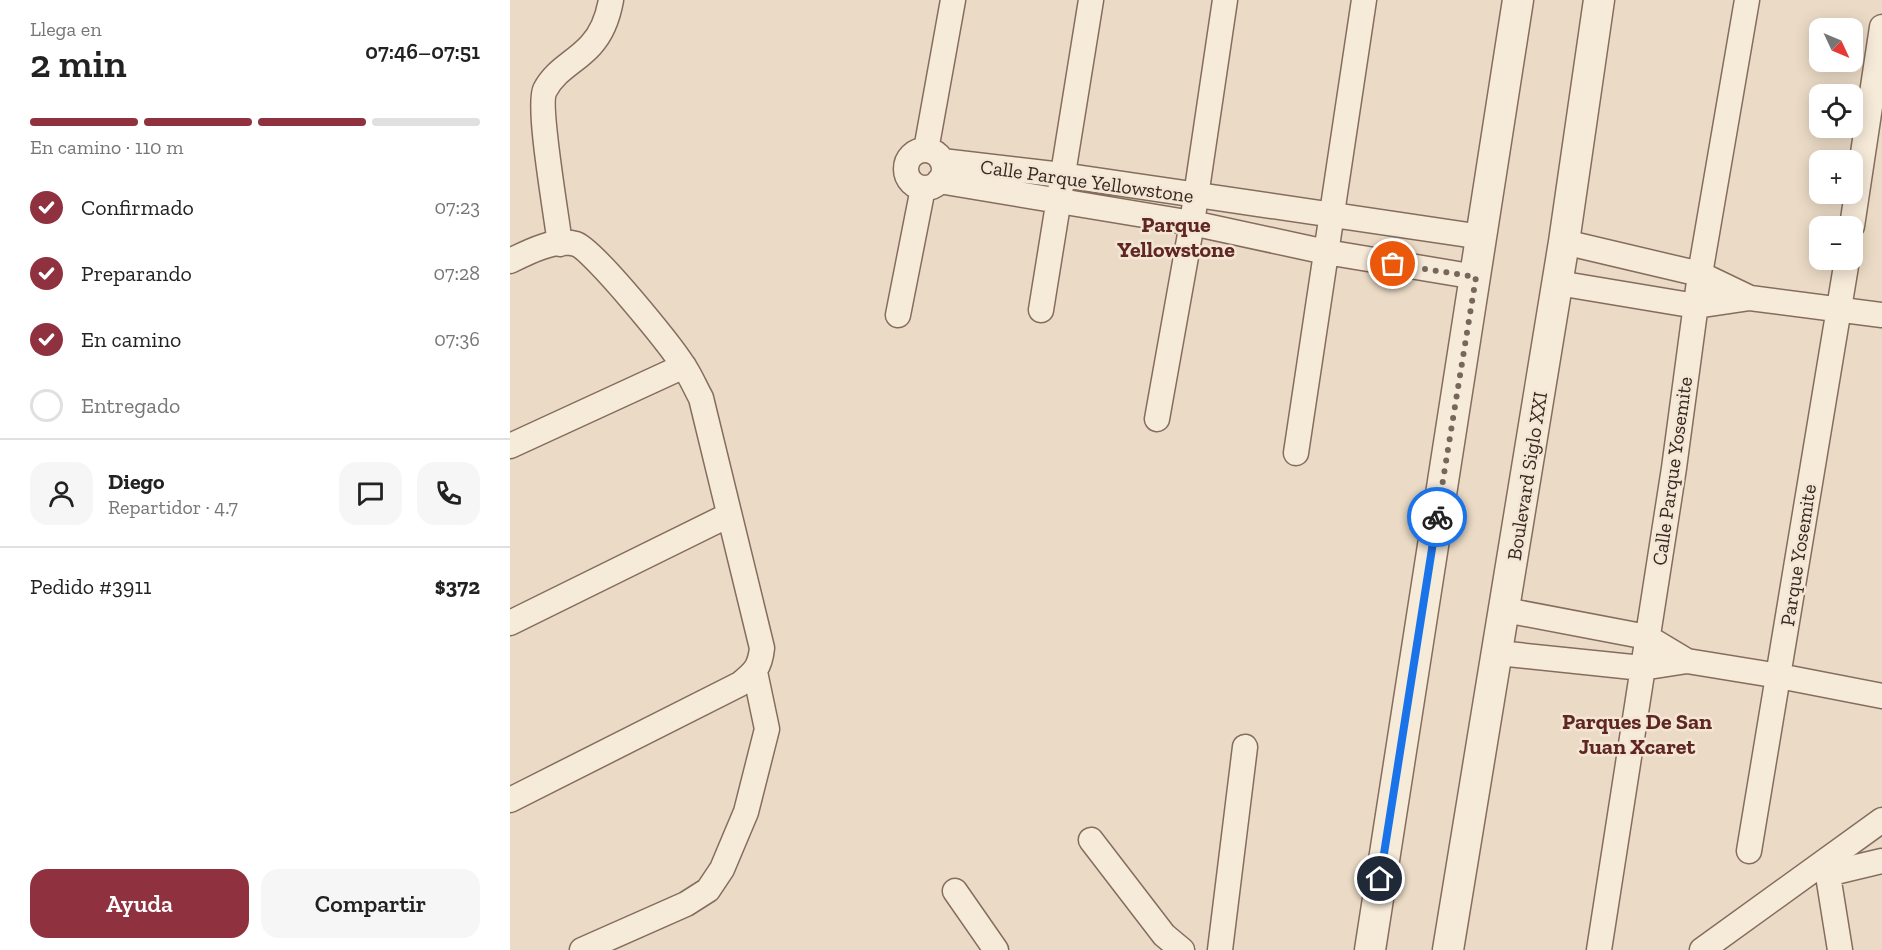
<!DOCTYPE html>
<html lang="es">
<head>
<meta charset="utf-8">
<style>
  :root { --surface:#fff; --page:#f6f6f6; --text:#222; --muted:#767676; --line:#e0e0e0; --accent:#90313f }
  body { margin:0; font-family:"Zilla Slab",serif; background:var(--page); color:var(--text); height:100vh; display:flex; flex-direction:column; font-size:22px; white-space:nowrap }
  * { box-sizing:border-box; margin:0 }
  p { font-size:20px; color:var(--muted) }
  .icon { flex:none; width:33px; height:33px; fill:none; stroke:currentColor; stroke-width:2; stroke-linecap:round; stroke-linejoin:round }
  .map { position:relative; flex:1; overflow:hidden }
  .drawer { display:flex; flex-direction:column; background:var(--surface); width:510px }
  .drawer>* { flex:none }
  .needle { width:39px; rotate:134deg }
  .fabs { position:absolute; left:1299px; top:18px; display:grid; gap:12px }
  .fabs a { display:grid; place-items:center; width:54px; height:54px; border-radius:12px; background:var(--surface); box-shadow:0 3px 15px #0003; font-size:30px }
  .pin { position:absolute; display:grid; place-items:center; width:51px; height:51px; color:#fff; margin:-26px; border:3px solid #fff; border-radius:50%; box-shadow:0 2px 6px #0007 }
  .courier { position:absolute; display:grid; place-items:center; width:60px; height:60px; margin:-30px; border:4px solid #1a73e8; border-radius:50%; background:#fff; color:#222; box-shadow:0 2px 8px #0007 }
  .summary em { font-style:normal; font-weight:600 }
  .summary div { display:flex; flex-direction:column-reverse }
  .summary { display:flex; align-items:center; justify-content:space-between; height:102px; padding:0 30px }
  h1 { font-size:39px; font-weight:600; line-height:45px }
  .bar { display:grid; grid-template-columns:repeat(4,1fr); gap:9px 6px; align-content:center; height:72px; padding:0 30px }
  .bar i { height:8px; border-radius:4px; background:var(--line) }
  .bar .selected { background:var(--accent) }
  .bar p { grid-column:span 4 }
  .line { display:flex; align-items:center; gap:15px; padding:0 30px; border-top:2px solid var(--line) }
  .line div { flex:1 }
  .round { display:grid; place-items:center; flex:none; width:63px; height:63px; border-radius:18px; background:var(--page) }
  ol { padding:0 30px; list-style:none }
  li { display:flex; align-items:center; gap:18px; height:66px }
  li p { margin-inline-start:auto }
  li .icon { padding:6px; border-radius:50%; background:var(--accent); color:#fff; stroke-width:4 }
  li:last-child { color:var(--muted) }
  li i { width:33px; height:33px; border:3px solid var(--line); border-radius:50% }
  .primary-button { display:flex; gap:12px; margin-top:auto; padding:12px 30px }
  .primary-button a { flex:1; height:69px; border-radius:18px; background:var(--accent); color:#fff; font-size:24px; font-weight:600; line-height:69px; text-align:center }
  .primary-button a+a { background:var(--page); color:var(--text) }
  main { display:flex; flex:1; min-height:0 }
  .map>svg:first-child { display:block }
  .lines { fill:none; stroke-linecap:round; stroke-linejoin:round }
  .minor-casing { stroke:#856d5d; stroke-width:27 }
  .tertiary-casing { stroke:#856d5d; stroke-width:33 }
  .minor { stroke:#f6ead9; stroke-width:24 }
  .tertiary { stroke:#f6ead9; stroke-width:30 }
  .done { stroke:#75675a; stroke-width:6; stroke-dasharray:0 10.8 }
  .route { stroke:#1a73e8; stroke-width:8 }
  .labels { text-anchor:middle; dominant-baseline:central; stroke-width:5; stroke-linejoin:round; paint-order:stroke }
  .street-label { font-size:20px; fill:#362820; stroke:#f3e6d5 }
  .quarter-label { font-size:22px; font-weight:bold; fill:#602722; stroke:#f3e6d5 }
</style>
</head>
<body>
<main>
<section class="drawer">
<div class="summary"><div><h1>2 min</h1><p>Llega en</p></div><em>07:46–07:51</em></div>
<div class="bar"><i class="selected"></i><i class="selected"></i><i class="selected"></i><i></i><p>En camino · 110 m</p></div>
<ol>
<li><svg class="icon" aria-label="check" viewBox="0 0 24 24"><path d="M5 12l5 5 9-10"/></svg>Confirmado<p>07:23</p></li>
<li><svg class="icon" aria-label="check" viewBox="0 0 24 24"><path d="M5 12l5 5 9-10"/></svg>Preparando<p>07:28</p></li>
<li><svg class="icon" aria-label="check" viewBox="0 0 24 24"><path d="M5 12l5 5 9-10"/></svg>En camino<p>07:36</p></li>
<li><i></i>Entregado</li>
</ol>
<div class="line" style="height:108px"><a class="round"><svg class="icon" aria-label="person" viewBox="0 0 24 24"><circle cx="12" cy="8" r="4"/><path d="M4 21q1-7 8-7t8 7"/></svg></a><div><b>Diego</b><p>Repartidor · 4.7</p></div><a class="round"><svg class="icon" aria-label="chat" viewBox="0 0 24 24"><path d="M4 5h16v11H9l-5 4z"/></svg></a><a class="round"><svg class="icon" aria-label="phone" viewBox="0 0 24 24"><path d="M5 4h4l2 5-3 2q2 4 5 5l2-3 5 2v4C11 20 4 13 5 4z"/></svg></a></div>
<div class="line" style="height:78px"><div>Pedido #3911</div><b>$372</b></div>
<div class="primary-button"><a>Ayuda</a><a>Compartir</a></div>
</section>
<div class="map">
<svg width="1372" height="950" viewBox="0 0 1372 950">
  <rect width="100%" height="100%" fill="#ebdbc6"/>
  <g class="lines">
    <g class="minor-casing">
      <path id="minor" d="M416 150 443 0
        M396 169a19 19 0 1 1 38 0a19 19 0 1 1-38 0Z
        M432 161 552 175 972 237
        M429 181 682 223 816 252 966 277
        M1342 226 1372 27
        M1054 242 1190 274 1240 298
        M50 244C47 219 27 105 35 90 46 69 66 62 81 45 93 32 98 17 101 0
        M0 261C18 252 45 238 66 244 83 249 161 346 173 365 180 375 185 387 191 398L252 648C250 667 245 672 230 684L0 800
        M1048 283 1186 306 1240 298 1372 315
        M531 310 581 0
        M388 315 413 188
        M647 419 682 223 715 0
        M0 446 174 366
        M786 453 854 0
        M995 610 1137 637 1177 661
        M0 623 219 515
        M988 653 1132 668 1177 661 1269 676 1372 696
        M581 840 654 935 672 950
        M1239 851 1337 260
        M1316 863 1330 950
        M1317 874 1372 861
        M445 891 486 950
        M72 950 176 904 198 890 212 869 236 812 257 729 245 672
        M710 950 735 747
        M1089 950 1164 468 1190 274 1237 0
        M1192 950 1372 820"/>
    </g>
    <g class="tertiary-casing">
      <path id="tertiary" d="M860 950 1008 0
        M938 950 1054 242 1089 0"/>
    </g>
    <use href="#minor" class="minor"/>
    <use href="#tertiary" class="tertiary"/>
  </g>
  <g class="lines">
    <path class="done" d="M883 264 966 277 927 517"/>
    <path class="route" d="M870 879 927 517"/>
  </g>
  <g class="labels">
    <g class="street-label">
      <text transform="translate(577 181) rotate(8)">Calle Parque Yellowstone</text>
      <text transform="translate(1162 471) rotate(-82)">Calle Parque Yosemite</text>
      <text transform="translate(1017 476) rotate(-81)">Boulevard Siglo XXI</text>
      <text transform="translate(1288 555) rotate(-81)">Parque Yosemite</text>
    </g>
    <g class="quarter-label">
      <text x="666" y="224">Parque<tspan x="666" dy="25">Yellowstone</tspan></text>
      <text x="1127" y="721">Parques De San<tspan x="1127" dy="25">Juan Xcaret</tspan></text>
    </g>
  </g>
</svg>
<div class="fabs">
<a><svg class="needle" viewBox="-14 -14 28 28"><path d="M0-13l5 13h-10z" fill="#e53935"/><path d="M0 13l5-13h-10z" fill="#767676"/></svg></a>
<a><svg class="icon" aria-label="locate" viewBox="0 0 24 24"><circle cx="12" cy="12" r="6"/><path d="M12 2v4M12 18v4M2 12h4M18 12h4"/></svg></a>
<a>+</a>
<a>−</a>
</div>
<div class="pin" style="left:883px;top:264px;background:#ea580c"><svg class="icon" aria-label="bag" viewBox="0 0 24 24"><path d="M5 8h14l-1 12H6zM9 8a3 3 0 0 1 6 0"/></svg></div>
<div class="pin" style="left:870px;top:879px;background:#1f2937"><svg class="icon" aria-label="home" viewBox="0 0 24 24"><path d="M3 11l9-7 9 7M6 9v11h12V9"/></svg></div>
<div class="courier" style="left:927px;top:517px"><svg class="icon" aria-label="bike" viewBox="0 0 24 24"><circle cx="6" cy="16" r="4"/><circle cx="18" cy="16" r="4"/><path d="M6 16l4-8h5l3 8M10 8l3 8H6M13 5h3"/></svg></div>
</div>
</main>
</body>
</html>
